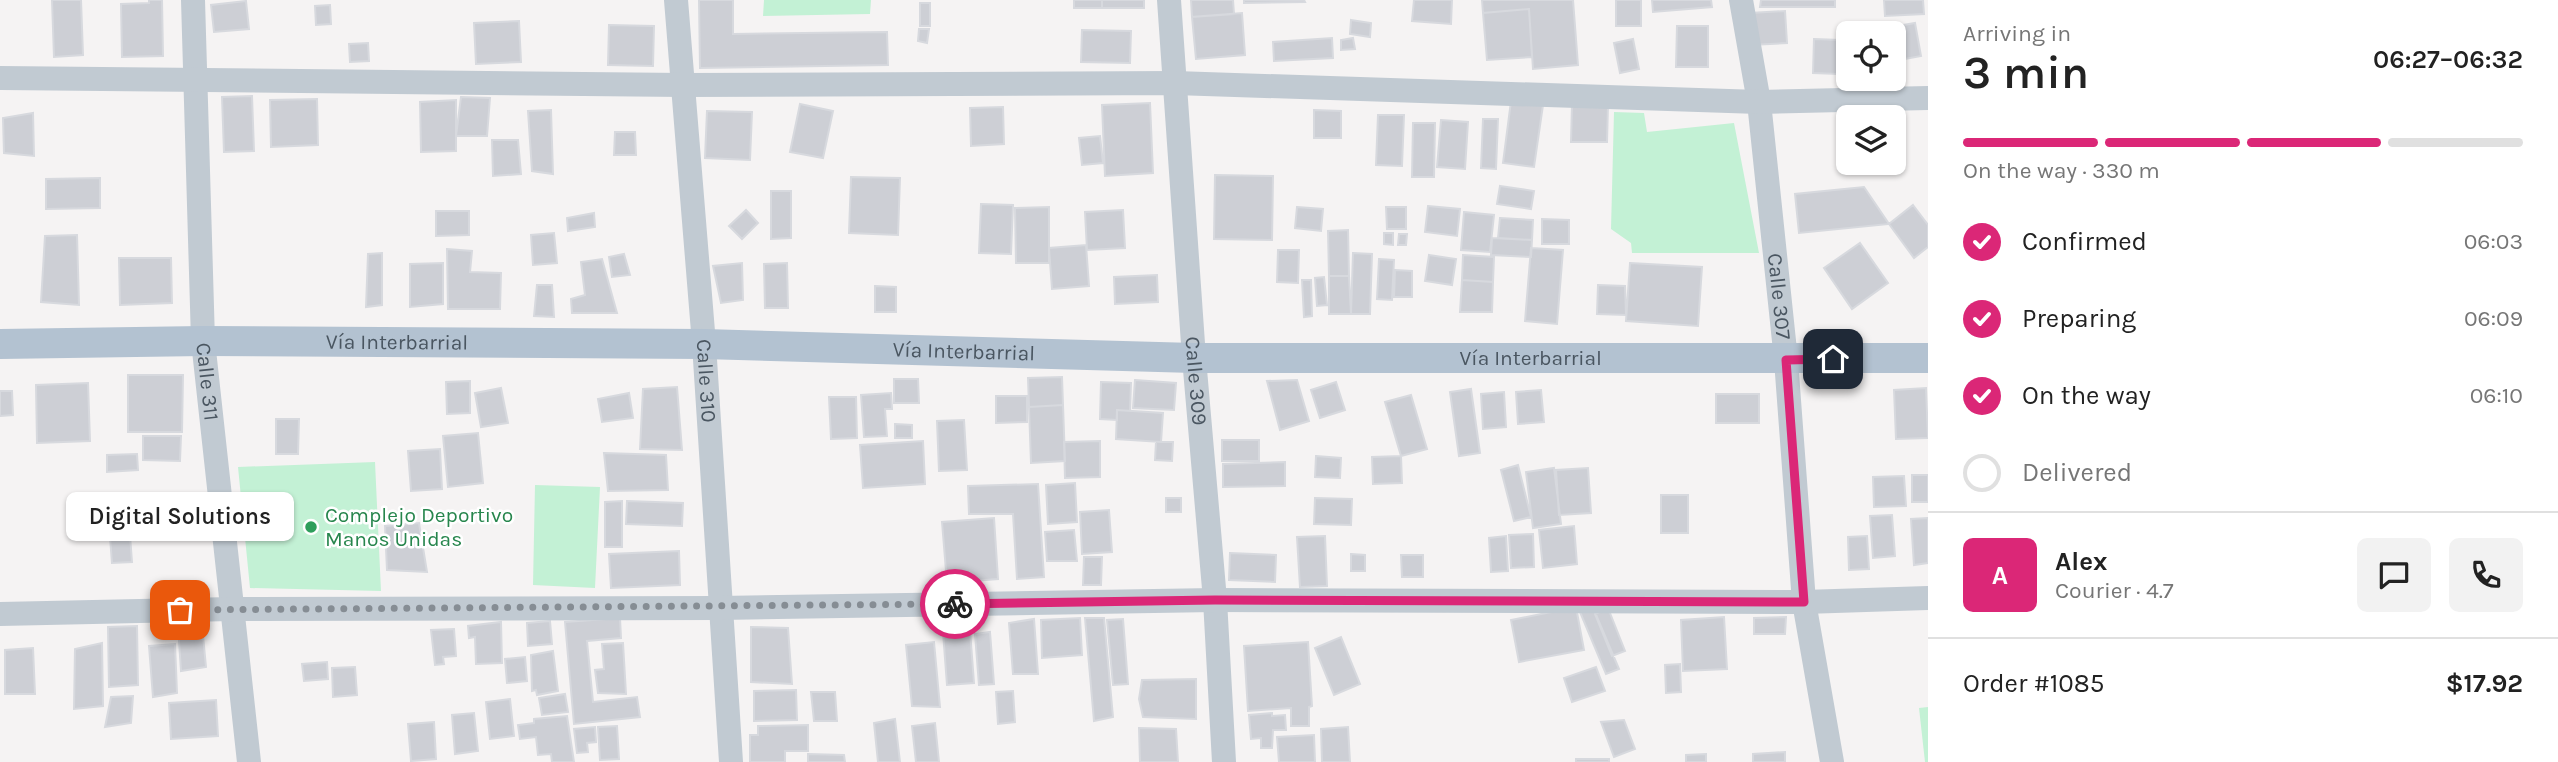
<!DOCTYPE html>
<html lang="en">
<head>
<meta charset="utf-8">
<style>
  :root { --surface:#fff; --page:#f2f2f2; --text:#222; --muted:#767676; --line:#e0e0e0; --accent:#db2777 }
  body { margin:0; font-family:Karla,sans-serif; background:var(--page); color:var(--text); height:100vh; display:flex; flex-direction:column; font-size:26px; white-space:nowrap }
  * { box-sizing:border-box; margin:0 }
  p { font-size:23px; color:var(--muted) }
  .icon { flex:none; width:38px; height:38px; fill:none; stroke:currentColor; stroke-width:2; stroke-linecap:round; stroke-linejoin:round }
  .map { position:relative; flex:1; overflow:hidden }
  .side { display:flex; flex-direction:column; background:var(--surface); width:630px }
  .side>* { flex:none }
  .tools { position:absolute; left:1836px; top:21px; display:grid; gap:14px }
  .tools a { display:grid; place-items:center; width:70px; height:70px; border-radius:10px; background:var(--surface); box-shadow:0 2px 5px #0004; font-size:35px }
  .pin { position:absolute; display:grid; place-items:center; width:60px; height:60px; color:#fff; margin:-30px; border-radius:14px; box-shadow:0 4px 10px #0006 }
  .courier { position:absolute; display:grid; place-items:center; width:70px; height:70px; margin:-35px; border:5px solid #db2777; border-radius:50%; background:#fff; color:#222; box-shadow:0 2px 9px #0007 }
  .bubble { position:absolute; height:49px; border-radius:10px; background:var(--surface); box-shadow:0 2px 5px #0004; font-size:23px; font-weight:600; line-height:49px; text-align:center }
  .overview em { font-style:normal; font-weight:600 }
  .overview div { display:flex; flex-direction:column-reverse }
  .overview { display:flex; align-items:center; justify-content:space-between; height:119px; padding:0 35px }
  h1 { font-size:46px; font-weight:600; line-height:52px }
  .bar { display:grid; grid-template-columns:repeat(4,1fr); gap:10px 7px; align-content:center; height:84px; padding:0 35px }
  .bar i { height:9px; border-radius:5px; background:var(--line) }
  .bar .current { background:var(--accent) }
  .bar p { grid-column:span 4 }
  .line { display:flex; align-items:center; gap:18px; padding:0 35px; border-top:2px solid var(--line) }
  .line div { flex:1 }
  .round { display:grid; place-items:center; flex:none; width:74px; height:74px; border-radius:10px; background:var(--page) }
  ol { padding:0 35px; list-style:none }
  li { display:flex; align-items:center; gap:21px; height:77px }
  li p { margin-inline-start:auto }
  li .icon { padding:7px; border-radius:50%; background:var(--accent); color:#fff; stroke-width:4 }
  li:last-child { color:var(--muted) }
  li i { width:38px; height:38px; border:4px solid var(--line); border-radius:50% }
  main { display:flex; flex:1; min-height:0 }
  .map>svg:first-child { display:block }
  .green { fill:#c3f1d5 }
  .building { fill:#cdcfd5; stroke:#d7d9de; stroke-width:2 }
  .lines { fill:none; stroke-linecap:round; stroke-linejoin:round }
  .minor { stroke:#c1cad2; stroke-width:24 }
  .major { stroke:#b3c2d1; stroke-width:30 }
  .done { stroke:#868d94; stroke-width:7; stroke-dasharray:0 12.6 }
  .route { stroke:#db2777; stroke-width:9 }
  .leisure-dot { fill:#2e9e5b; stroke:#fff; stroke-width:2.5 }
  .labels { text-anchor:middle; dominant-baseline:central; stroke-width:5; stroke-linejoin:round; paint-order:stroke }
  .street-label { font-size:21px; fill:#4a5661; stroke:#fff }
  .leisure-label { font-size:21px; fill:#27864d; stroke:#fff; text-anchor:start }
</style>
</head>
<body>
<main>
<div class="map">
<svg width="1928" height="762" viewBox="0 0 1928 762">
  <rect width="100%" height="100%" fill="#f5f3f3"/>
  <path class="green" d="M764 0H871L870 14 763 16Z
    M1614 112 1644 113 1647 132 1734 123 1759 253H1632L1631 243 1611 229Z
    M375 462 381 591 250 588 238 467Z
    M535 485 600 487 595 588 533 585Z
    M1928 707V762H1925L1919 708Z"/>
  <path class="building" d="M52 0H81L83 55 54 57Z
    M149 0H162L163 56 122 57 121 4 149 3Z
    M699 0H733V34L887 32 888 65 700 68Z
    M1074 0H1102V8H1074Z
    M1102 0H1144V8H1102Z
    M1191 0H1233L1234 14 1192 17Z
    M1244 0H1304L1305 2 1244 3Z
    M1414 0H1452L1451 24 1412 21Z
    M1482 0H1573L1578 65 1533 69 1529 9 1483 13Z
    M1616 0H1641V26H1616Z
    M1652 0H1711L1712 7 1653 12Z
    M1761 0H1835V7H1760Z
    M1884 0H1923L1924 14 1885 16Z
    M246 1 249 29 214 32 211 5Z
    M920 3H930V26H920Z
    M330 5 331 24 316 25 315 6Z
    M1529 9 1532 57 1487 60 1483 13Z
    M1785 11 1787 43 1751 45 1750 13Z
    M1242 13 1245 55 1196 59 1192 17Z
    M1351 20 1371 23 1370 37 1350 34Z
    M519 21 521 62 476 64 474 23Z
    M1915 23 1921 56 1894 61V33H1875L1874 30Z
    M609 25 654 26 653 66 608 65Z
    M1677 26H1708V67H1676Z
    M919 29H929L927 43 918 41Z
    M1082 30 1131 31 1130 63 1081 62Z
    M1332 38 1333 58 1274 61 1273 42Z
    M1353 38 1355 49 1341 50V40Z
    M1633 39 1639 69 1620 73 1614 43Z
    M1814 39 1840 40 1839 74 1813 73Z
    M368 43 369 61 350 62 349 44Z
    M252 96 254 151 224 152 222 97Z
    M461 97 490 98 487 136H456Z
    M317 99 318 145 271 147 270 100Z
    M456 100V151L421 152 420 102Z
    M1511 101 1543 105 1534 167 1503 163Z
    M1150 103 1153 173 1105 176 1102 105Z
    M800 104 833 111 823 158 790 152Z
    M1572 104 1608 105 1607 142H1571Z
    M1003 107 1004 144 971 146 970 108Z
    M551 110 553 174 532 171 528 111Z
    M1314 110 1341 111V138H1314Z
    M707 111 752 112 750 160 705 158Z
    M33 113 34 156 4 153 3 118Z
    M1378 115H1404L1402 166 1376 165Z
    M1483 119H1498L1496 169 1481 168Z
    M1441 120 1468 122 1465 169 1437 167Z
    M1413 123H1435L1434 177H1412Z
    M615 132H635L636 155H614Z
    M1100 136 1103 163 1082 165 1079 138Z
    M492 140H518L521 174 493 176Z
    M1215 175 1273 176 1272 240 1214 239Z
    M851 177 900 178 898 235 849 233Z
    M100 178V208L46 209V179Z
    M1500 186 1534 191 1531 209 1497 204Z
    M1864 187 1889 224 1799 233 1795 194Z
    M771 191H791V238L771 239Z
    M981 204 1013 205 1011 254 979 253Z
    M1913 205 1928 225V247L1914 258 1889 224Z
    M1428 206 1460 209 1457 236 1425 232Z
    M1049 207V263H1016L1015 208Z
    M1297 207 1323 209 1321 231 1295 228Z
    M1386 207H1406V229H1387Z
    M746 210 758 223 742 239 729 226Z
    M1123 210 1125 248 1087 250 1085 212Z
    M436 211H469V235L436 236Z
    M1464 212 1494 215 1490 252 1461 250Z
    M594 213 595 227 568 231 567 218Z
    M1500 218 1533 220 1532 240 1498 238Z
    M1542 219 1569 220V244H1542Z
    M1348 230 1349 276H1329L1328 231Z
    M554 233 557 263 533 265 531 235Z
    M1384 233H1393V245L1384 244Z
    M1399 234H1407L1406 245H1398Z
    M77 235 79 305 41 302 45 236Z
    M1492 238 1532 240 1531 257 1491 255Z
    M1860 243 1888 283 1852 309 1824 268Z
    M1086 245 1089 286 1052 289 1049 248Z
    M1531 248 1563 250 1557 324 1525 321Z
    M447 249 472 251 470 272 501 273 500 309H448Z
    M1278 250H1299L1298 283 1277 282Z
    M382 253V305L366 307 368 254Z
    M1353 253 1372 254 1370 314H1351Z
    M624 254 630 275 612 277 609 257Z
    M1429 255 1456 259 1452 285 1425 281Z
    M1463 255 1494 257 1493 282 1462 280Z
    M119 258H171L172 303 120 305Z
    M602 259 617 313H572L571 299 585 295 581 262Z
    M1379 259 1394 260 1392 300 1377 299Z
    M443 263V304L410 307V264Z
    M742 263 743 300 721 303 713 266Z
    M787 263 788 308H765L764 264Z
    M1630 263 1702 267 1698 326 1626 321Z
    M1395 270 1412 271V297H1394Z
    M1157 275 1158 302 1115 304 1114 277Z
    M1329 276H1349L1351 314H1329Z
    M1324 277 1327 305 1317 306 1315 278Z
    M1302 280H1311L1312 316 1304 317Z
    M1462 280 1493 282 1492 312H1460Z
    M537 285H552L554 317 534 316Z
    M1598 285 1625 286 1626 315 1597 314Z
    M875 286 896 287V312H875Z
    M128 375H183L182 432H128Z
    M1062 377 1063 405 1029 407 1028 378Z
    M894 379H918L919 403H894Z
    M1135 380 1176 383 1174 410 1133 408Z
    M1297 380 1309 421 1280 430 1267 381Z
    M470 381V413L447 414 446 382Z
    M1101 382 1131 383 1130 411 1117 410V420L1100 419Z
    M1336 382 1345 410 1320 418 1311 390Z
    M88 383 90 441 37 443 36 385Z
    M677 387 682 450 640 449 643 389Z
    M501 388 508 423 481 427 475 393Z
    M1926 388 1928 438 1896 439 1894 390Z
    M1471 389 1480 453 1459 456 1450 392Z
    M1541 390 1544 422 1518 424 1516 392Z
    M0 391H12L13 415 0 416Z
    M1504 392 1506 427 1483 429 1481 394Z
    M629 393 633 418 602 422 598 399Z
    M891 393 892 409H885L887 436 864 437 861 395Z
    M1716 394H1759V423H1716Z
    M1411 395 1427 449 1401 456 1385 402Z
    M996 396H1027V422L996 423Z
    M829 397H856L857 438 831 439Z
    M1063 405 1065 461 1031 463 1029 407Z
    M1117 410 1163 413 1161 442 1116 439Z
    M276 419H299L298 454H276Z
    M964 420 967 470 939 471 937 421Z
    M895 424 912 425V438H895Z
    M478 433 483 483 448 487 443 436Z
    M143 436H181L180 461 143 460Z
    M1222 440H1259V461H1222Z
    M923 441 925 484 863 488 860 445Z
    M1100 441V477L1065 478 1064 442Z
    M1156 442H1173L1172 461 1155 460Z
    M440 449 442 489 411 491 408 451Z
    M604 453 666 455 668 490 608 491Z
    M137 454 138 470 107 472V455Z
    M1316 456 1341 458 1340 478 1315 477Z
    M1401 456 1402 483 1373 484 1372 457Z
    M1285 462V486L1223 487V464Z
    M1518 465 1531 517 1514 521 1501 470Z
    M1554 468 1561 524 1533 528 1526 472Z
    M1588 468 1591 513 1559 515 1556 470Z
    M1912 475H1928V502H1912Z
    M1904 476 1906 506 1874 507 1873 477Z
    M1075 483 1077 522 1048 524 1046 485Z
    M1038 484 1044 577 1017 579 1013 514H969L968 486Z
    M1661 495H1688V533H1661Z
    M127 496 132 562 112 563 107 498Z
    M1166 498H1181V512H1166Z
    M1315 498 1352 499 1351 525 1314 524Z
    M622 501V547H605V502Z
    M627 501 683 503 682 526 626 524Z
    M1109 510 1112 552 1082 554 1080 512Z
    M1892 515 1895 556 1873 558 1870 516Z
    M994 518 998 579 947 583 942 522Z
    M1928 518V563L1914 565 1911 519Z
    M419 523 427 572 387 570 385 526Z
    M1574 526 1577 564 1543 568 1539 530Z
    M1074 530 1077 561H1047L1045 532Z
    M1533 534 1534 567 1511 568 1509 535Z
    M1325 536 1327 586 1300 587 1297 537Z
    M1506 536 1508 571 1491 572 1489 538Z
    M1867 536 1869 569 1849 570 1848 537Z
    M679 551 680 585 611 588 609 554Z
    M1230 553 1276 555 1275 582 1229 580Z
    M1351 554 1365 555V571H1351Z
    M1401 555H1423V577H1402Z
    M1084 557H1102L1101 585H1083Z
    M1576 607 1584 650 1519 662 1511 620Z
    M1608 608 1625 651 1612 656 1595 614Z
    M1594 610 1619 669 1606 674 1580 612Z
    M1724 617 1727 669 1683 671 1681 620Z
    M1786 617 1785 634H1754V618Z
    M620 618 621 638 587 641 593 702 637 697 640 717 574 724 565 622Z
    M1080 618 1082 655 1042 658 1041 620Z
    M1085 618H1104L1113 717 1094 721Z
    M1034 619 1038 674H1013L1009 623Z
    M1123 619 1128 684 1113 685 1107 620Z
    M550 621 552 644 528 646 527 623Z
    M501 622 502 663 476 664 475 637 469 638 468 626Z
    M202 625 206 667 181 671 178 626Z
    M137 626 138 685 109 687 108 627Z
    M751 627 788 628 792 684 751 682Z
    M454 629 456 656 443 657 444 664 435 665 431 630Z
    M970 630 974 683 947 685 943 632Z
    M990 632 994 684 979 685 975 634Z
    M1341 637 1360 684 1334 695 1315 648Z
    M934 642 940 707 912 706 906 645Z
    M1308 642 1312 706 1309 707V726H1291V708L1248 711 1244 646Z
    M102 643 103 706 74 709 75 649Z
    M623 643 626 694 598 693 595 670 604 669 602 644Z
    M175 644 177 693 153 697 149 646Z
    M33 648 35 694H5V650Z
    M553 651 558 691 537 695 536 690 532 691 531 655Z
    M525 657 527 681 507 683 505 659Z
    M327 662 328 679 304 681 302 664Z
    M1680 664 1681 692 1666 693 1665 665Z
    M355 667 357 695 333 697 332 668Z
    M1596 667 1605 691 1572 702 1564 678Z
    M1196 679V719L1143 717 1139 699 1142 680Z
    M796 690 797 720 754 721V691Z
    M1013 691 1015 722 998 724 996 692Z
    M811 692H835L837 721H814Z
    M565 694 568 712 542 715 539 698Z
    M133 696 131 723 105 727 111 697Z
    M510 699 514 736 490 739 486 702Z
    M216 700 218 736 171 739 169 703Z
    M474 713 478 751 455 754 452 715Z
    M1272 713V716L1285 715 1286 730H1273L1272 748H1261V738L1251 739 1249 715Z
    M567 716 574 762H552L551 754 538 755 536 737 520 739 518 725 534 723V719Z
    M895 719 900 762H878L874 723Z
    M1624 720 1635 749 1614 757 1601 722Z
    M434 722 436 759 411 761 408 724Z
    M935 723 939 762H916L912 726Z
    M808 725V751H785V762H750V735H758V726Z
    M617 726 619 759 600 760 598 727Z
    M595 727 596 742 587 743 588 752 577 753 574 729Z
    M1348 727 1350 762H1322L1321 729Z
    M1139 728 1176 729 1178 762H1140Z
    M1314 735 1315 762H1279L1277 737Z
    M1785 752V762H1753V754Z
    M808 754 844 755 845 762H808Z
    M1706 754V762H1686V755Z
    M1576 759H1609V762H1576Z"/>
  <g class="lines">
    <g class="minor">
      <path id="s1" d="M193 0 203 341 249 762"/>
      <path id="s2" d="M676 0 704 344 731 762"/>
      <path id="s3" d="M1169 0 1194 358 1215 600 1224 762"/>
      <path id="s4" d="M1741 0 1759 102 1786 360 1804 602 1832 762"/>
      <path d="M0 78 684 85 1175 83 1759 102 1928 98"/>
      <path d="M0 614 232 609 720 608 1215 600 1804 602 1928 598"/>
    </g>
    <path class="major" id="s5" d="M0 344 203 341 704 344 1194 358H1928"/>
  </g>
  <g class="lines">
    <path class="done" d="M180 610 955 604"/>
    <path class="route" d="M955 604 1215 600 1804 602 1786 360 1833 359"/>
  </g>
  <circle class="leisure-dot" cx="311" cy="527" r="7"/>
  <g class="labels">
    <g class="street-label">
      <text stroke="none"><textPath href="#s4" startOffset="299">Calle 307</textPath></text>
      <text stroke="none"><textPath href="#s5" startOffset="397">Vía Interbarrial</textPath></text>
      <text stroke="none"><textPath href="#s5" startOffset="964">Vía Interbarrial</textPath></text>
      <text stroke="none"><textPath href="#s5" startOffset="1531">Vía Interbarrial</textPath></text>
      <text stroke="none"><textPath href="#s2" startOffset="382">Calle 310</textPath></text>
      <text stroke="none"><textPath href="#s3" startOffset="382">Calle 309</textPath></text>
      <text stroke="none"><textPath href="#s1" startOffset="382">Calle 311</textPath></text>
    </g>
    <g class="leisure-label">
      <text x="325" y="515">Complejo Deportivo<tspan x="325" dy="24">Manos Unidas</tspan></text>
    </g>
  </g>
</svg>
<div class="tools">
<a><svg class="icon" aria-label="locate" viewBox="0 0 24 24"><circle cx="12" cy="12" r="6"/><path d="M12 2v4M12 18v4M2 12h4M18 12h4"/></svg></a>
<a><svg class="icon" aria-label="layers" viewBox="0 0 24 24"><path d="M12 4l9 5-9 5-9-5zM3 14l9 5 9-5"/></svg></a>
</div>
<div class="pin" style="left:180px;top:610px;background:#ea580c"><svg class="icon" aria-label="bag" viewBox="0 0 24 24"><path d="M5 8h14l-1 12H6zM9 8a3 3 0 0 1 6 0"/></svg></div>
<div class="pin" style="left:1833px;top:359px;background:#1f2937"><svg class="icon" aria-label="home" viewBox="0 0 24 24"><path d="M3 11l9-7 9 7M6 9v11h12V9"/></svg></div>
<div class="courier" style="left:955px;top:604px"><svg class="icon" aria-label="bike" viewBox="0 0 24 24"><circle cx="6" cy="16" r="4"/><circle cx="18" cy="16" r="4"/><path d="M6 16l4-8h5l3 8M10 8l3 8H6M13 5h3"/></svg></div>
<div class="bubble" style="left:66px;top:492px;width:228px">Digital Solutions</div>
</div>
<section class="side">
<div class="overview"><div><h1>3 min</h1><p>Arriving in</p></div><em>06:27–06:32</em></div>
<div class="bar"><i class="current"></i><i class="current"></i><i class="current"></i><i></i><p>On the way · 330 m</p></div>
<ol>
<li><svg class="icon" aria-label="check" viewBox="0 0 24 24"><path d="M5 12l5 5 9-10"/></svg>Confirmed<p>06:03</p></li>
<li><svg class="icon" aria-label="check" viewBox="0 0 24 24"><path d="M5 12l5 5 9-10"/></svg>Preparing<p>06:09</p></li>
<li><svg class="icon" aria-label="check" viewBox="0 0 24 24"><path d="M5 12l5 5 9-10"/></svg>On the way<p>06:10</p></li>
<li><i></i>Delivered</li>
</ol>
<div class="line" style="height:126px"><b class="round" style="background:var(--accent);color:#fff">A</b><div><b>Alex</b><p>Courier · 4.7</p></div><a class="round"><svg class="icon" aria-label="chat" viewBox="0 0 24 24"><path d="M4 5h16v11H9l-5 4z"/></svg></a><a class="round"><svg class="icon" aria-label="phone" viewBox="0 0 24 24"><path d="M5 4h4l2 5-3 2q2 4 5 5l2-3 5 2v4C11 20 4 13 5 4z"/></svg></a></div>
<div class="line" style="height:91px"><div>Order #1085</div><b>$17.92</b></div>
</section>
</main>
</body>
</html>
